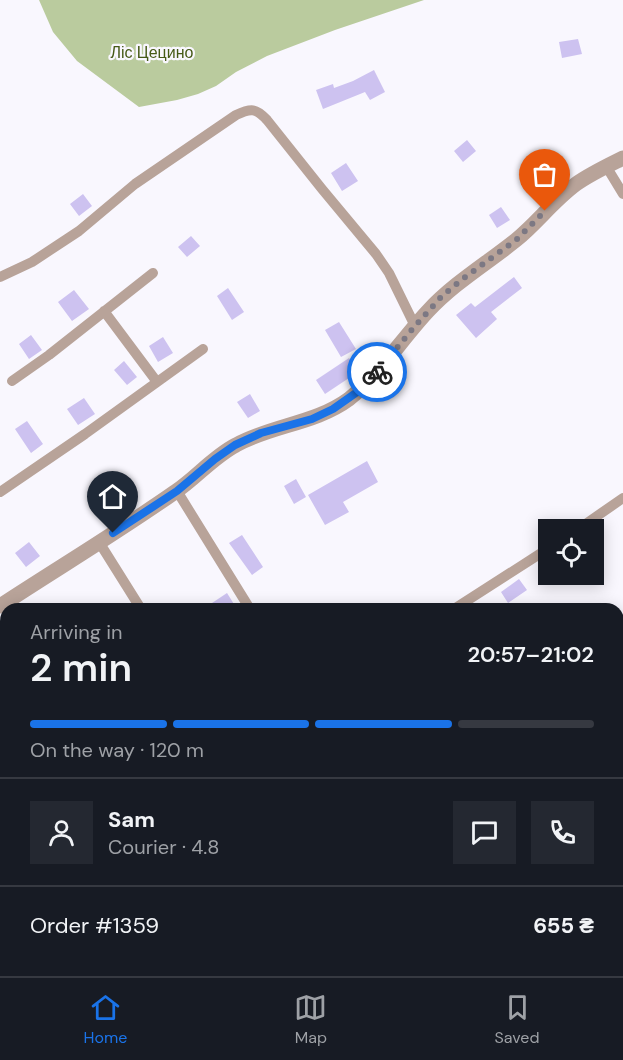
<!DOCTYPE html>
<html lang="en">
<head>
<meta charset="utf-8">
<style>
  :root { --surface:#171b24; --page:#242831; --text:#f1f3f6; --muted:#9ea1a6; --line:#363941; --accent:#1a73e8 }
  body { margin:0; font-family:"DM Sans",sans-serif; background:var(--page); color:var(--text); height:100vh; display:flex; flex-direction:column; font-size:22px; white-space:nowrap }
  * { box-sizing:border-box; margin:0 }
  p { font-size:20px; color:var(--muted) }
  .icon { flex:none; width:33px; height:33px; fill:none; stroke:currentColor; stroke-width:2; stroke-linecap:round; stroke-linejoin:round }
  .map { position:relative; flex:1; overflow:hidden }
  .drawer { position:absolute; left:0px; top:603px; width:624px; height:374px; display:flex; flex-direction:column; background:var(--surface); border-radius:18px 18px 0 0; box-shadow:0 3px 15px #0003 }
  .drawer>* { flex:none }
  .buttons { position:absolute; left:538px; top:519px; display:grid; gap:12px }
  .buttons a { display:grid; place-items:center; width:66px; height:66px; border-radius:0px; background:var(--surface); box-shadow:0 3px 15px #0003; font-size:30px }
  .pin { position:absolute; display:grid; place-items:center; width:51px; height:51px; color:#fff; margin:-62px -26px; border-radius:50% 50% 50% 0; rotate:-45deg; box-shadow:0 0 6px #0007 }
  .pin .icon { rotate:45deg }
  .courier { position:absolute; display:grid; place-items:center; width:60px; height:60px; margin:-30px; border:4px solid #1a73e8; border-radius:50%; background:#fff; color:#222; box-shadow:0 2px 8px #0007 }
  .overview em { font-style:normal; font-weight:600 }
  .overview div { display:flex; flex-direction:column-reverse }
  .overview { display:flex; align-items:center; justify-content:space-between; height:102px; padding:0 30px }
  h1 { font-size:39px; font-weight:600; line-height:45px }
  .bar { display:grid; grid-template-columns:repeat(4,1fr); gap:9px 6px; align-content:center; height:72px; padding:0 30px }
  .bar i { height:8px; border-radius:4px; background:var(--line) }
  .bar .on { background:var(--accent) }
  .bar p { grid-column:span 4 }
  .line { display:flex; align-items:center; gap:15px; padding:0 30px; border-top:2px solid var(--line) }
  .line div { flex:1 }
  .round { display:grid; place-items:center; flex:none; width:63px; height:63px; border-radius:0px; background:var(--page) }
  .tabs { display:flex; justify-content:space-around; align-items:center; height:84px; border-top:2px solid var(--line); background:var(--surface); font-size:16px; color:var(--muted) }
  .tabs a { display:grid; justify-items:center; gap:3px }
  .tabs .on { color:var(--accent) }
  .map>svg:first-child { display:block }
  .forest { fill:#bacb9e }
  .building { fill:#cdc2f0 }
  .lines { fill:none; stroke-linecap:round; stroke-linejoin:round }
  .lane { stroke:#b8a399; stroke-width:10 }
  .street { stroke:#b8a399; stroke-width:15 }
  .done { stroke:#7c7883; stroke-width:6; stroke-dasharray:0 10.8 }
  .route { stroke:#1a73e8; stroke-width:8 }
  .labels { text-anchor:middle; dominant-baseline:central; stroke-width:4.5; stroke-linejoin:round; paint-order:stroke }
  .park-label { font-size:16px; fill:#465a17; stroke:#f9f7fe }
</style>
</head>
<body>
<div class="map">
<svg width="623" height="976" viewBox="0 0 623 976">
  <rect width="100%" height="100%" fill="#f9f7fe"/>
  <path class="forest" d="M39 0H424L335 30 267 56 236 72 216 86 198 94 177 100 139 107 77 61 53 32Z"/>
  <path class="building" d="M578 39 582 54 562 58 559 42Z
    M374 70 385 92 370 100 365 92 323 109 316 90 333 84 334 88 353 81Z
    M467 140 476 151 463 162 454 151Z
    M346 163 358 181 342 191 331 173Z
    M83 194 92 206 79 216 70 204Z
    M501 207 510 220 497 228 489 215Z
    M191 236 200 246 187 257 178 247Z
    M514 277 522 288 491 312 497 319 476 338 456 315 471 303 475 307Z
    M228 288 244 312 232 320 217 296Z
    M74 290 89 309 72 321 58 302Z
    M339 322 356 349 341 357 325 330Z
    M31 335 42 350 29 359 19 344Z
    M163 337 173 353 158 362 149 346Z
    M349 358 357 371 349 377V378L325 394 316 380Z
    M124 361 137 377 127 385 114 370Z
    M250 394 260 411 248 418 237 402Z
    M84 398 95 414 78 425 67 409Z
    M27 421 43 444 31 453 15 429Z
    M367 461 378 482 343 502 349 512 325 525 308 495Z
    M296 479 306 497 294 504 284 486Z
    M122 480 133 492 120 503 109 491Z
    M242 535 263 567 252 575 229 543Z
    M29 542 40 556 26 567 15 553Z
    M519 579 527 590 508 603 501 592Z
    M227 593 237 609H203Z"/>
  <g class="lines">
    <path class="lane" d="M606 166 623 194
      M0 277 32 262 79 231 135 184 236 115C251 108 256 108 267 120L322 189 376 254 389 273 415 326
      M104 311 157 382
      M12 381 49 355 153 273
      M177 491 250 609
      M0 492 85 434 203 349
      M577 530 623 498
      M99 542 141 609
      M454 609 549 548"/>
    <path class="street" d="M0 606C58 568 118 532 175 492 196 478 213 457 236 445 272 425 315 424 349 399 380 374 401 340 428 311 454 283 486 264 516 240 537 223 553 201 576 184 590 174 607 166 623 158
      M618 952 623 949
      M551 976 569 970"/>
  </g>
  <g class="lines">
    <path class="done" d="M377 372 415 326 442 296 464 278 516 240 545 211"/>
    <path class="route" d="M113 533 177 491 215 459 235 445 261 433 312 419 333 409 360 390 377 372"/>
  </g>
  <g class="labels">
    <g class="park-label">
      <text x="152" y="52">Ліс Цецино</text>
    </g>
  </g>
</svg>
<div class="buttons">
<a><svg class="icon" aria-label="locate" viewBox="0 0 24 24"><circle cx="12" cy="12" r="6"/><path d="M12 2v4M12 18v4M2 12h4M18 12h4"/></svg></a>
</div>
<div class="pin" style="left:545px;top:211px;background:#ea580c"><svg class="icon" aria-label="bag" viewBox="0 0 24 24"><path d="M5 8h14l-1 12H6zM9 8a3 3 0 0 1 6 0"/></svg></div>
<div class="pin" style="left:113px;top:533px;background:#1f2937"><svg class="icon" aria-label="home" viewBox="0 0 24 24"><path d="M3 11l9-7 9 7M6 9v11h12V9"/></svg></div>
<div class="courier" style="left:377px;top:372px"><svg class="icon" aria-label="bike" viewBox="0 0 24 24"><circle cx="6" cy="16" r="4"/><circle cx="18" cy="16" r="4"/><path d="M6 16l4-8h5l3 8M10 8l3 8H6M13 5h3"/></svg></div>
<section class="drawer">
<div class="overview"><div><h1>2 min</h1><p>Arriving in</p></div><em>20:57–21:02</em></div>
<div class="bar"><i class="on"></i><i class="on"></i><i class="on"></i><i></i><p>On the way · 120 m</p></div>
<div class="line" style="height:108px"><a class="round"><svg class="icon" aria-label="person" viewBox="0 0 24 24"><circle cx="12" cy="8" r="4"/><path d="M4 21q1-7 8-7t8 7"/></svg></a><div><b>Sam</b><p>Courier · 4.8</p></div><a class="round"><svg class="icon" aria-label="chat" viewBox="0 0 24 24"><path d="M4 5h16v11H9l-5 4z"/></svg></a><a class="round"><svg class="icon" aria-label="phone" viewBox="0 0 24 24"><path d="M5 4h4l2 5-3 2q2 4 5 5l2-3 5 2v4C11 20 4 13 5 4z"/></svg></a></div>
<div class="line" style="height:78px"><div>Order #1359</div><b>655 ₴</b></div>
</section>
</div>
<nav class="tabs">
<a class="on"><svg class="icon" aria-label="home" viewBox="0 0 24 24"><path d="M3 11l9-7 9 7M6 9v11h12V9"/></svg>Home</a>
<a><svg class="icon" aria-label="map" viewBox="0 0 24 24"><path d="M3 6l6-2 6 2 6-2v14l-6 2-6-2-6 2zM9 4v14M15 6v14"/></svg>Map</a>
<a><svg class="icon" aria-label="saved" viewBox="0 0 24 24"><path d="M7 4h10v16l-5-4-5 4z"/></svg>Saved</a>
</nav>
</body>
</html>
